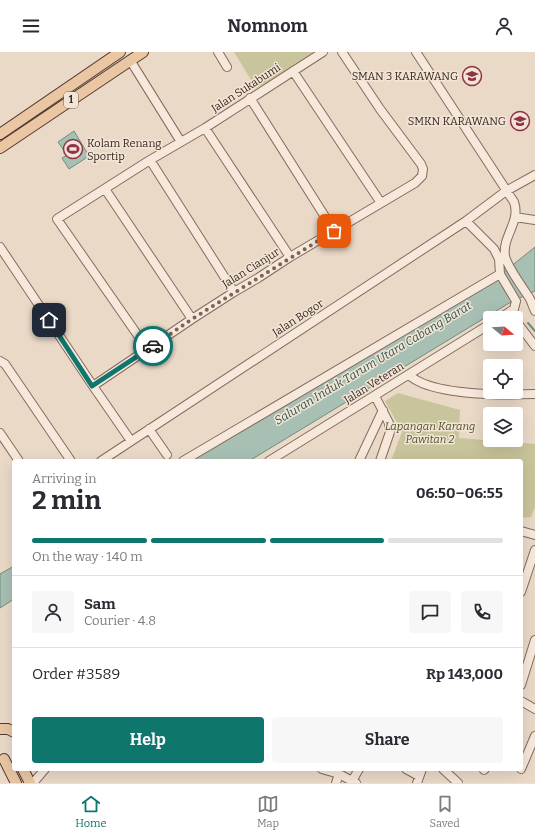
<!DOCTYPE html>
<html lang="en">
<head>
<meta charset="utf-8">
<style>
  :root { --surface:#fff; --page:#f7f7f7; --text:#2b2b33; --muted:#7c7c81; --line:#e1e1e2; --accent:#0f766e }
  body { margin:0; font-family:Bitter,serif; background:var(--page); color:var(--text); height:100vh; display:flex; flex-direction:column; font-size:15px; white-space:nowrap }
  * { box-sizing:border-box; margin:0 }
  p { font-size:13px; color:var(--muted) }
  .icon { flex:none; width:22px; height:22px; fill:none; stroke:currentColor; stroke-width:2; stroke-linecap:round; stroke-linejoin:round }
  .map { position:relative; flex:1; overflow:hidden }
  .panel { position:absolute; left:12px; top:407px; width:511px; height:312px; display:flex; flex-direction:column; background:var(--surface); border-radius:4px; box-shadow:0 4px 16px #0002 }
  .panel>* { flex:none }
  .needle { width:26px; rotate:108deg }
  .tools { position:absolute; left:483px; top:259px; display:grid; gap:8px }
  .tools a { display:grid; place-items:center; width:40px; height:40px; border-radius:4px; background:var(--surface); box-shadow:0 4px 16px #0002; font-size:20px }
  .pin { position:absolute; display:grid; place-items:center; width:34px; height:34px; color:#fff; margin:-17px; border-radius:8px; box-shadow:0 2px 6px #0006 }
  .courier { position:absolute; display:grid; place-items:center; width:40px; height:40px; margin:-20px; border:3px solid #0f766e; border-radius:50%; background:#fff; color:#222; box-shadow:0 1px 5px #0007 }
  .head em { font-style:normal; font-weight:700 }
  .head div { display:flex; flex-direction:column-reverse }
  .head { display:flex; align-items:center; justify-content:space-between; height:68px; padding:0 20px }
  h1 { font-size:26px; font-weight:700; line-height:30px }
  .bar { display:grid; grid-template-columns:repeat(4,1fr); gap:6px 4px; align-content:center; height:48px; padding:0 20px }
  .bar i { height:5px; border-radius:3px; background:var(--line) }
  .bar .on { background:var(--accent) }
  .bar p { grid-column:span 4 }
  .line { display:flex; align-items:center; gap:10px; padding:0 20px; border-top:1px solid var(--line) }
  .line div { flex:1 }
  .round { display:grid; place-items:center; flex:none; width:42px; height:42px; border-radius:4px; background:var(--page) }
  .button { display:flex; gap:8px; margin-top:auto; padding:8px 20px }
  .button a { flex:1; height:46px; border-radius:4px; background:var(--accent); color:#fff; font-size:16px; font-weight:700; line-height:46px; text-align:center }
  .button a+a { background:var(--page); color:var(--text) }
  header { display:flex; justify-content:space-between; align-items:center; height:52px; padding:0 20px; background:var(--surface); font-size:18px; font-weight:700 }
  .tab-bar { display:flex; justify-content:space-around; align-items:center; height:56px; border-top:1px solid var(--line); background:var(--surface); font-size:11px; color:var(--muted) }
  .tab-bar a { display:grid; justify-items:center; gap:2px }
  .tab-bar .on { color:var(--accent) }
  .map>svg:first-child { display:block }
  .green { fill:#c8c59c }
  .water { fill:#a8bfb4; stroke:#708d80 }
  .lines { fill:none; stroke-linecap:round; stroke-linejoin:round }
  .stream { stroke:#708d80; stroke-width:2 }
  .minor-casing { stroke:#856b5e; stroke-width:10 }
  .major-casing { stroke:#533b32; stroke-width:12 }
  .minor { stroke:#f6e8da; stroke-width:8 }
  .major { stroke:#eac6a3; stroke-width:10 }
  .done { stroke:#76655b; stroke-width:4; stroke-dasharray:0 7.2 }
  .route { stroke:#0f766e; stroke-width:5 }
  .labels { text-anchor:middle; dominant-baseline:central; stroke-width:3; stroke-linejoin:round; paint-order:stroke }
  .shield { fill:#f3e5d6; stroke:#6f6057; stroke-width:1 }
  .shield-label { font-size:10px; font-weight:bold; fill:#372721 }
  .poi-label { font-size:11px; fill:#372721; stroke:#f3e5d6; text-anchor:end }
  .street-label { font-size:11px; fill:#372721; stroke:#f3e5d6 }
  .park-label { font-size:11px; font-style:italic; fill:#4f5129; stroke:#f3e5d6 }
  .water-label { font-size:12px; font-style:italic; fill:#31554c; stroke:#f3e5d6 }
</style>
</head>
<body>
<header><svg class="icon" aria-label="menu" viewBox="0 0 24 24"><path d="M4 6h16M4 12h16M4 18h16"/></svg>Nomnom<svg class="icon" aria-label="person" viewBox="0 0 24 24"><circle cx="12" cy="8" r="4"/><path d="M4 21q1-7 8-7t8 7"/></svg></header>
<div class="map">
<svg width="535" height="731" viewBox="0 0 535 731">
  <rect width="100%" height="100%" fill="#ebd9c8"/>
  <path class="green" d="M234 0H315L279 25 256 36Z
    M398 341 460 358 459 386 535 392V455L531 465 521 466V409H391L402 380 385 349Z"/>
  <path class="water" d="M74 79 89 104 69 117 62 106 67 103 58 90Z
    M535 195V239L511 250 249 409H189L494 228Z
    M14 514V547L0 556V522Z"/>
  <g class="lines">
    <path class="stream" d="M528 271 535 279"/>
    <g class="minor-casing">
      <path id="minor" d="M218 0 227 15
        M416 0 514 150C521 170 502 184 505 204 507 215 524 237 530 247 532 251 533 255 535 259
        M130 8 181 90
        M293 19 381 151
        M250 46 334 179
        M205 76 290 205
        M150 108 234 240
        M105 137 192 267
        M515 165 535 168
        M466 169 494 197 499 207 500 222 516 249 514 257 500 266
        M0 195 93 334 131 389
        M516 269 535 294
        M148 298 57 167 150 108 205 76 323 0
        M0 309 5 312 71 409
        M409 323C432 344 504 343 535 342
        M93 334 192 267 234 240 258 226 290 205 415 131 422 124 423 117 421 112 380 57 342 0
        M375 344 389 371 390 380 380 409
        M149 377 167 403
        M0 381 19 409
        M101 409 466 169 506 139 535 123
        M183 409 500 222
        M269 409 490 272
        M359 409 383 358
        M521 479 535 483
        M521 540 535 498
        M521 633 535 588
        M521 649 535 657
        M322 717 339 722 356 731
        M406 717 419 724
        M443 717 458 731
        M521 717 535 684
        M484 718 485 717
        M352 729 359 717
        M33 731 45 717
        M336 731 339 722 336 719
        M417 731 422 717"/>
    </g>
    <g class="major-casing">
      <path id="major" d="M0 82 120 0
        M0 96 143 0
        M0 677H8L14 680
        M4 707 16 731
        M23 717 30 731"/>
    </g>
    <use href="#minor" class="minor"/>
    <use href="#major" class="major"/>
  </g>
  <g class="lines">
    <path class="done" d="M153 294 192 267 334 179"/>
    <path class="route" d="M49 268 92 334 153 294"/>
  </g>
  <defs>
    <g id="school-ring" transform="scale(1)"><circle r="9.5" fill="#f3e5d6" stroke="#8e3446" stroke-width="1.5"/><path d="M0-5L7-2L0 1L-7-2ZM-4 1L0 2.5L4 1V4Q0 6-4 4Z" fill="#8e3446"/></g>
    <g id="stadium-ring" transform="scale(1)"><circle r="9.5" fill="#f3e5d6" stroke="#8e3446" stroke-width="1.5"/><path d="M0-5a6.5 5 0 1 0 0 10a6.5 5 0 1 0 0-10ZM-3.5-1.8h7v3.6h-7Z" fill="#8e3446"/></g>
  </defs>
  <g fill-rule="evenodd">
    <use href="#school-ring" x="472" y="24"/>
    <use href="#school-ring" x="520" y="69"/>
    <use href="#stadium-ring" x="73" y="97"/>
  </g>
  <g class="labels">
    <rect class="shield" x="64" y="40" width="14" height="16" rx="3"/>
    <g class="shield-label">
      <text x="71" y="48">1</text>
    </g>
    <g class="poi-label">
      <text x="458" y="24">SMAN 3 KARAWANG</text>
      <text x="506" y="69">SMKN KARAWANG</text>
      <text x="87" y="91" text-anchor="start">Kolam Renang<tspan x="87" dy="13">Sportip</tspan></text>
    </g>
    <g class="street-label">
      <text transform="translate(246 36) rotate(-33)">Jalan Sukabumi</text>
      <text transform="translate(251 216) rotate(-32)">Jalan Cianjur</text>
      <text transform="translate(298 266) rotate(-33)">Jalan Bogor</text>
      <text transform="translate(374 331) rotate(-32)">Jalan Veteran</text>
    </g>
    <g class="park-label">
      <text x="430" y="374">Lapangan Karang<tspan x="430" dy="13">Pawitan 2</tspan></text>
    </g>
    <g class="water-label">
      <text transform="translate(373 311) rotate(-31)">Saluran Induk Tarum Utara Cabang Barat</text>
    </g>
  </g>
</svg>
<div class="tools">
<a><svg class="needle" viewBox="-14 -14 28 28"><path d="M0-13l5 13h-10z" fill="#e53935"/><path d="M0 13l5-13h-10z" fill="#7c7c81"/></svg></a>
<a><svg class="icon" aria-label="locate" viewBox="0 0 24 24"><circle cx="12" cy="12" r="6"/><path d="M12 2v4M12 18v4M2 12h4M18 12h4"/></svg></a>
<a><svg class="icon" aria-label="layers" viewBox="0 0 24 24"><path d="M12 4l9 5-9 5-9-5zM3 14l9 5 9-5"/></svg></a>
</div>
<div class="pin" style="left:334px;top:179px;background:#ea580c"><svg class="icon" aria-label="bag" viewBox="0 0 24 24"><path d="M5 8h14l-1 12H6zM9 8a3 3 0 0 1 6 0"/></svg></div>
<div class="pin" style="left:49px;top:268px;background:#1f2937"><svg class="icon" aria-label="home" viewBox="0 0 24 24"><path d="M3 11l9-7 9 7M6 9v11h12V9"/></svg></div>
<div class="courier" style="left:153px;top:294px"><svg class="icon" aria-label="car" viewBox="0 0 24 24"><path d="M5 17H2v-5l4-1 3-4h7l3 4 3 1v5h-3M9 17h6M6 11h13"/><circle cx="7" cy="17" r="2"/><circle cx="17" cy="17" r="2"/></svg></div>
<section class="panel">
<div class="head"><div><h1>2 min</h1><p>Arriving in</p></div><em>06:50–06:55</em></div>
<div class="bar"><i class="on"></i><i class="on"></i><i class="on"></i><i></i><p>On the way · 140 m</p></div>
<div class="line" style="height:72px"><a class="round"><svg class="icon" aria-label="person" viewBox="0 0 24 24"><circle cx="12" cy="8" r="4"/><path d="M4 21q1-7 8-7t8 7"/></svg></a><div><b>Sam</b><p>Courier · 4.8</p></div><a class="round"><svg class="icon" aria-label="chat" viewBox="0 0 24 24"><path d="M4 5h16v11H9l-5 4z"/></svg></a><a class="round"><svg class="icon" aria-label="phone" viewBox="0 0 24 24"><path d="M5 4h4l2 5-3 2q2 4 5 5l2-3 5 2v4C11 20 4 13 5 4z"/></svg></a></div>
<div class="line" style="height:52px"><div>Order #3589</div><b>Rp 143,000</b></div>
<div class="button"><a>Help</a><a>Share</a></div>
</section>
</div>
<nav class="tab-bar">
<a class="on"><svg class="icon" aria-label="home" viewBox="0 0 24 24"><path d="M3 11l9-7 9 7M6 9v11h12V9"/></svg>Home</a>
<a><svg class="icon" aria-label="map" viewBox="0 0 24 24"><path d="M3 6l6-2 6 2 6-2v14l-6 2-6-2-6 2zM9 4v14M15 6v14"/></svg>Map</a>
<a><svg class="icon" aria-label="saved" viewBox="0 0 24 24"><path d="M7 4h10v16l-5-4-5 4z"/></svg>Saved</a>
</nav>
</body>
</html>
